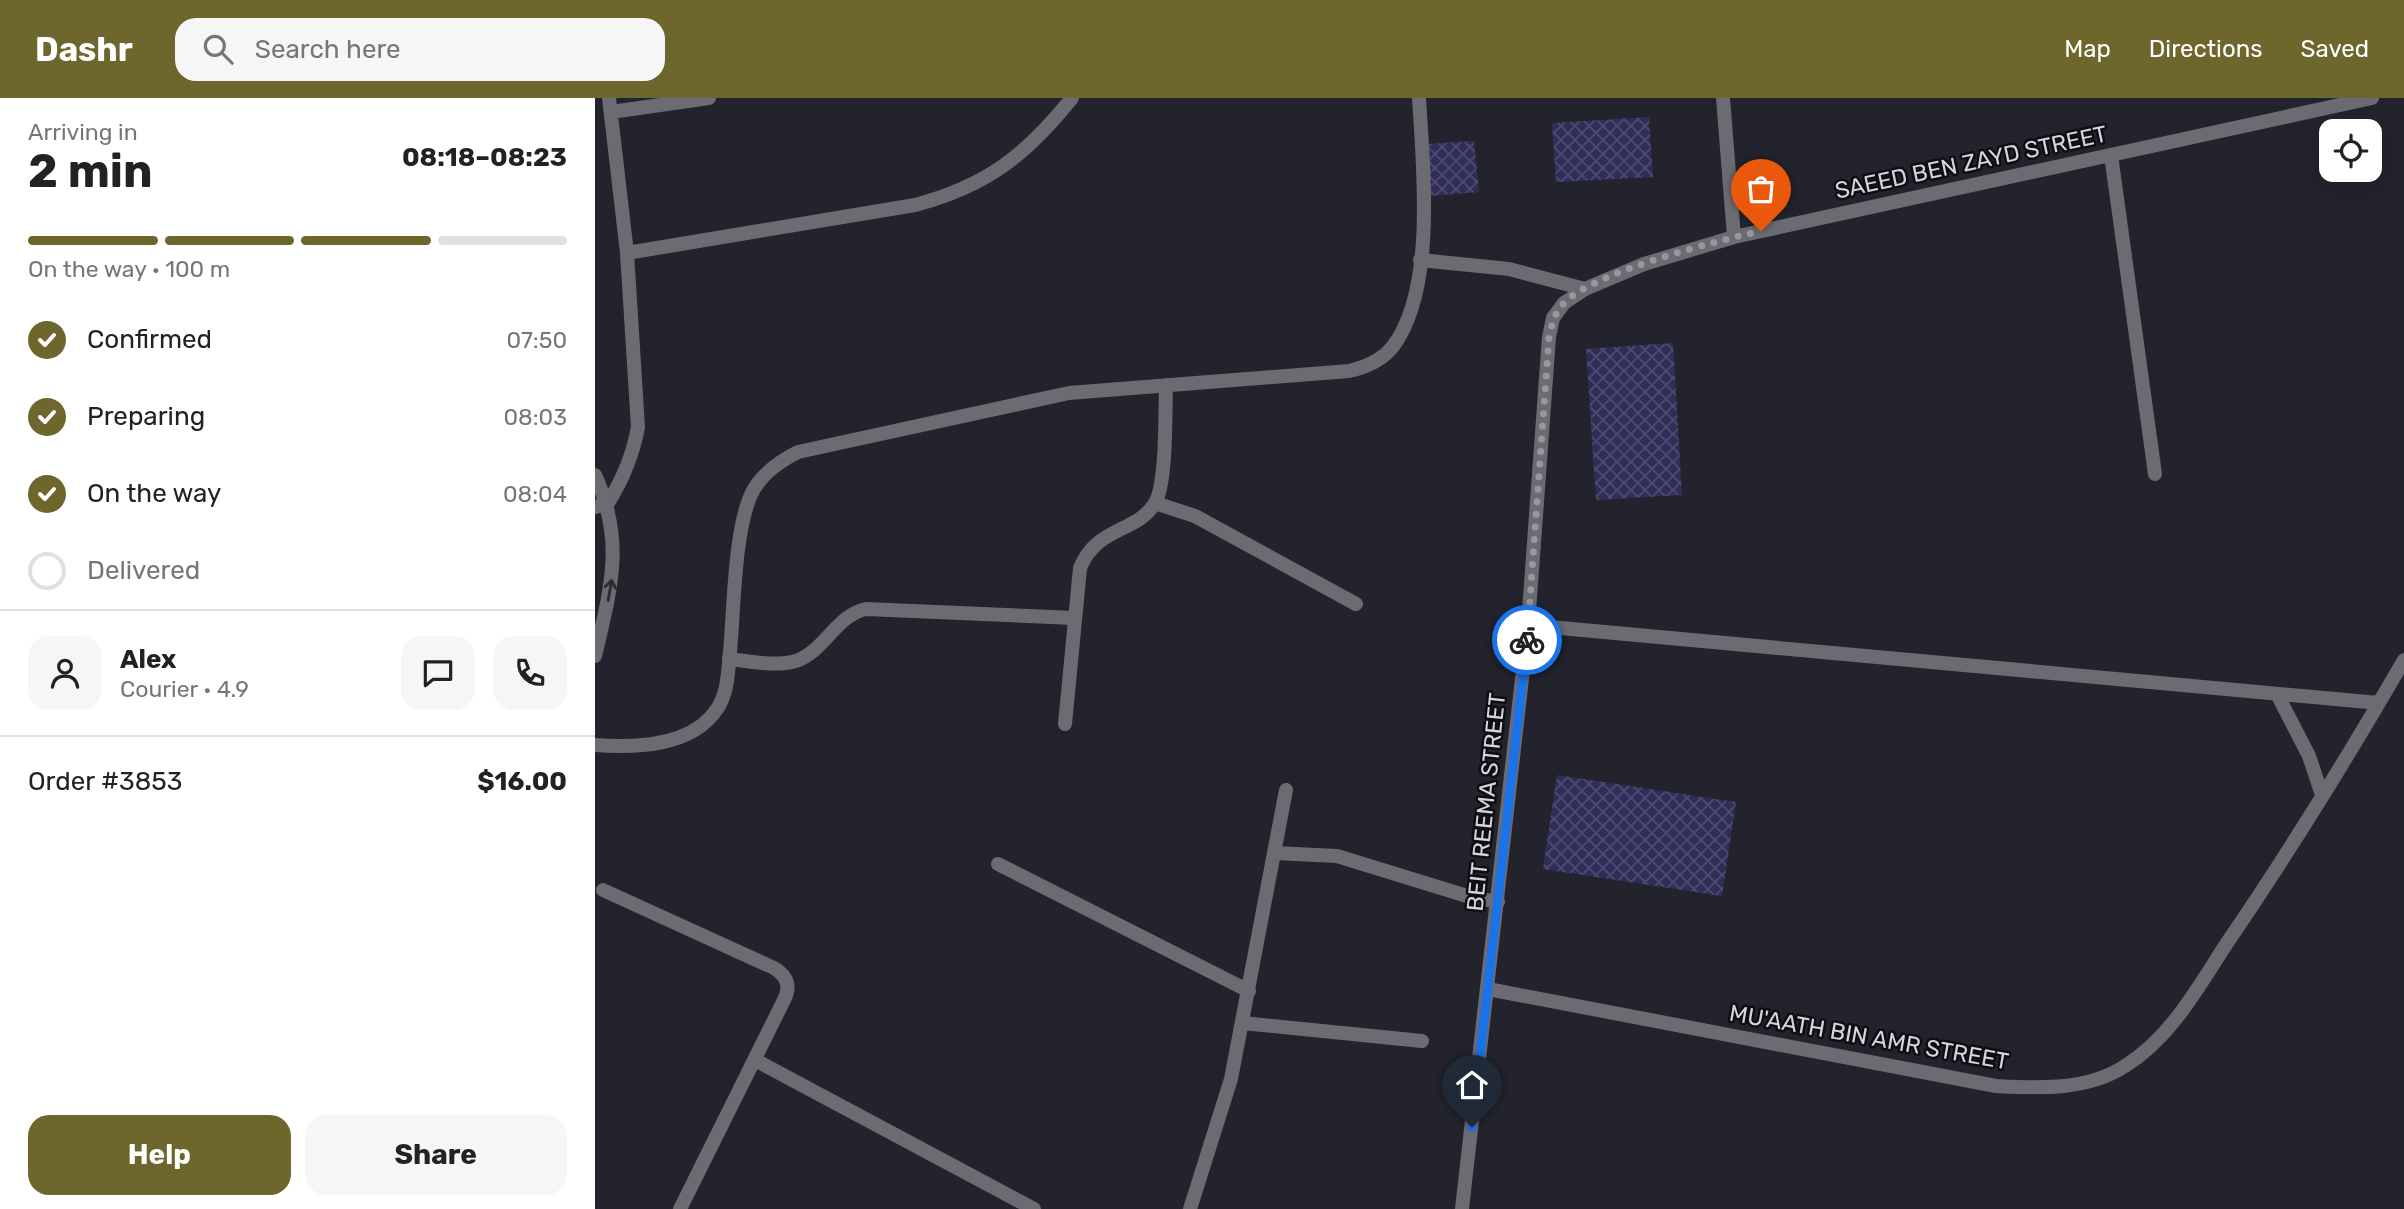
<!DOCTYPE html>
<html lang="en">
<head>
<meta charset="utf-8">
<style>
  :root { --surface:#fff; --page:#f6f6f6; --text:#222; --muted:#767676; --line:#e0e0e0; --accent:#6d672d }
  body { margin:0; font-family:Rubik,sans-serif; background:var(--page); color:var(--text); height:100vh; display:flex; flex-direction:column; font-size:26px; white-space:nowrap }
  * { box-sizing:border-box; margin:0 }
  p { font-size:23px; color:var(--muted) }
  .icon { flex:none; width:38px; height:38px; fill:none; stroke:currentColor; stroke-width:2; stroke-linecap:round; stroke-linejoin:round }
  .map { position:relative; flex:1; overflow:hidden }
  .drawer { display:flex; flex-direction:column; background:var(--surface); width:595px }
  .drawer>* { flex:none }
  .buttons { position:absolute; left:1724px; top:21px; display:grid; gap:14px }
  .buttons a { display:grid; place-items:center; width:63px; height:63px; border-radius:14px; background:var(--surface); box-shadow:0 7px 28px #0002; font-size:35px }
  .pin { position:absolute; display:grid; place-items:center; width:60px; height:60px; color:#fff; margin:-72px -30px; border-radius:50% 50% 50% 0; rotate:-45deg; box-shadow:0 0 7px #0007 }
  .pin .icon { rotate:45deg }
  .courier { position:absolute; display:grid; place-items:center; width:70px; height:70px; margin:-35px; border:5px solid #1a73e8; border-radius:50%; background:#fff; color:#222; box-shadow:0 2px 9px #0007 }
  .overview em { font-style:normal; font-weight:700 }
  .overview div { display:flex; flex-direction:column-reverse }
  .overview { display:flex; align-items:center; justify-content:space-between; height:119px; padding:0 28px }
  h1 { font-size:46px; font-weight:700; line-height:52px }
  .bar { display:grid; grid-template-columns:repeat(4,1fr); gap:10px 7px; align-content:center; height:84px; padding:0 28px }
  .bar i { height:9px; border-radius:5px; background:var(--line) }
  .bar .active { background:var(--accent) }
  .bar p { grid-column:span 4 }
  .line { display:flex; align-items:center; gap:18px; padding:0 28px; border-top:2px solid var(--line) }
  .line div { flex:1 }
  .round { display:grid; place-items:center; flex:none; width:74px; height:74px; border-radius:21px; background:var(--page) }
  ol { padding:0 28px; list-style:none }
  li { display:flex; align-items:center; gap:21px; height:77px }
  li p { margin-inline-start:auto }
  li .icon { padding:7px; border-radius:50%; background:var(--accent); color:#fff; stroke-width:4 }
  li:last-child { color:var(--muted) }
  li i { width:38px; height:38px; border:4px solid var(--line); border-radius:50% }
  .button { display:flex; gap:14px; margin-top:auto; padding:14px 28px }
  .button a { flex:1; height:80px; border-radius:21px; background:var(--accent); color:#fff; font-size:28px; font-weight:700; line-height:80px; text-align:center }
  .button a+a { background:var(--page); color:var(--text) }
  header { display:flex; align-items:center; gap:42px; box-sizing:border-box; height:98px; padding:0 35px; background:var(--accent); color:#fff }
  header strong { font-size:33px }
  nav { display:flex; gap:38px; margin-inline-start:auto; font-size:24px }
  .search { width:490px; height:63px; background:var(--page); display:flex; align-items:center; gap:18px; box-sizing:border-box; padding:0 24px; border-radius:21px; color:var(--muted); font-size:26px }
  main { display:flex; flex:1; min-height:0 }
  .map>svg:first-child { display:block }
  .building { fill:url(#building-cross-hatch) }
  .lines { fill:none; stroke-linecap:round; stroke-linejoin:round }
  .lane { stroke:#6b6b71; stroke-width:14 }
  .street { stroke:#6b6b71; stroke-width:14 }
  .oneway { stroke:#29292e }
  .done { stroke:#97979f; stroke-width:7; stroke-dasharray:0 12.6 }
  .route { stroke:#1a73e8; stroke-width:9 }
  .labels { text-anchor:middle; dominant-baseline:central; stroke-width:5; stroke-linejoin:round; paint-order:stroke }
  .street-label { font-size:23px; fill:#d5d5dc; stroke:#0d0d12 }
</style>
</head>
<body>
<header>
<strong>Dashr</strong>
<div class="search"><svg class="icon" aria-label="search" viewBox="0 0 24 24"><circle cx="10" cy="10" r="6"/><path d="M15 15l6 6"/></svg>Search here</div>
<nav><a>Map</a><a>Directions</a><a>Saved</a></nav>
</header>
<main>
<section class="drawer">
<div class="overview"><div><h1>2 min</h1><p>Arriving in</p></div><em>08:18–08:23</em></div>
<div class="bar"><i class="active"></i><i class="active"></i><i class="active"></i><i></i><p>On the way · 100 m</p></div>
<ol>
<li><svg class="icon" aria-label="check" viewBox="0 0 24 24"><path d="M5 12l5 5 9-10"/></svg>Confirmed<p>07:50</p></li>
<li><svg class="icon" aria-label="check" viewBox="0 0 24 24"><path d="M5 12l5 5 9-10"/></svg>Preparing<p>08:03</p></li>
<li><svg class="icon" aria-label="check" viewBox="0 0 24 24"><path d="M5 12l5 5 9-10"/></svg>On the way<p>08:04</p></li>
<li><i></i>Delivered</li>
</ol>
<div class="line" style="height:126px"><a class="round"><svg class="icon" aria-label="person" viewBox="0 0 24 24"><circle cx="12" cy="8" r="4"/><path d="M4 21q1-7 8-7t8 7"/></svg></a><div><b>Alex</b><p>Courier · 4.9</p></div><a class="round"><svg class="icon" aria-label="chat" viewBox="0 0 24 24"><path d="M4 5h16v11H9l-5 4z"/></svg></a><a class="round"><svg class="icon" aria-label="phone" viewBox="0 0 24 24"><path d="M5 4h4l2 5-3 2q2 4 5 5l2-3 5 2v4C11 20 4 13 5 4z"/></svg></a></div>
<div class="line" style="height:91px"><div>Order #3853</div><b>$16.00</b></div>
<div class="button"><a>Help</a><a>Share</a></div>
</section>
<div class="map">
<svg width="1809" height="1111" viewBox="0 0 1809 1111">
  <defs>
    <pattern id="building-cross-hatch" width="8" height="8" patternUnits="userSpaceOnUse" patternTransform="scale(1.75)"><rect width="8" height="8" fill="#302e58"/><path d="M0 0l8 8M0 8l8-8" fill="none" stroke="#4d4b6f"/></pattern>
  </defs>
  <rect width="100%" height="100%" fill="#23232e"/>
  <path class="building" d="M1054 19 1058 79 961 84 957 25Z
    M879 43 884 94 835 98 831 46Z
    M1078 245 1087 397 1001 402 991 251Z
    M962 677 1141 704 1127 798 948 771Z"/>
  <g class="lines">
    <path class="lane" d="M16 14 114 0
      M32 155 320 107C392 88 431 57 477 0
      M825 162 914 171 990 191
      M560 405 600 418 761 506
      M0 409 13 405C28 381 38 357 43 329L32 155 14 0
      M134 561C154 563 180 569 201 563 230 553 240 518 271 511L479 520
      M470 626 485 470C502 428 542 435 560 405 572 385 570 313 571 287
      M0 647C40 650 97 649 122 611 133 595 133 573 135 554 139 513 139 425 159 391 169 374 185 363 203 354L474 295 754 273C772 269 788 262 799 247 841 189 828 68 824 0
      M680 755 742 758 872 798 903 804
      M403 766 654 893
      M8 792 179 870C192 878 196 888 189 902L85 1111
      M648 925 827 943
      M160 962 439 1111
      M595 1111 636 981 691 692"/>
    <path class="street" d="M1128 0 1139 139
      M1516 57 1560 376
      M0 377C30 443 16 490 0 558
      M933 527 1784 605
      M1682 596 1714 658 1727 697
      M893 891 1401 988C1444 990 1492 993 1530 968 1577 939 1604 887 1634 842 1696 751 1754 657 1809 562
      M867 1111 933 527 954 239 958 220 969 205 990 191 1049 166 1139 139 1777 0"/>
  </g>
  <defs><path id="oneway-shaft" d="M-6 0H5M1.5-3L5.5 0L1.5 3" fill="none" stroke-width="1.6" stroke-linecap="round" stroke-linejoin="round" transform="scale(1.75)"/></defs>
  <use class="oneway" href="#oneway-shaft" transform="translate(15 492) rotate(-80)"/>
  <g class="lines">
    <path class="done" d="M932 542 954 239C957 227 959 215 969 205 999 174 1121 143 1166 133"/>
    <path class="route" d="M877 1029 932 542"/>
  </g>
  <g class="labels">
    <g class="street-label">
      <text transform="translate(1376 64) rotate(-12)">SAEED BEN ZAYD STREET</text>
      <text transform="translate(891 704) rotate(-84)">BEIT REEMA STREET</text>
      <text transform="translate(1274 939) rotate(10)">MU'AATH BIN AMR STREET</text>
    </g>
  </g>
</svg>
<div class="buttons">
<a><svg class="icon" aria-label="locate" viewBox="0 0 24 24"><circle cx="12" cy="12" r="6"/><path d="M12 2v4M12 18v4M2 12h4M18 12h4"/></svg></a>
</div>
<div class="pin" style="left:1166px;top:133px;background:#ea580c"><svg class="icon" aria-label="bag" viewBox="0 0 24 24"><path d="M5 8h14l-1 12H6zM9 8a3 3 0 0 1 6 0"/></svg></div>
<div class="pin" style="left:877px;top:1029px;background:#1f2937"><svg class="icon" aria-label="home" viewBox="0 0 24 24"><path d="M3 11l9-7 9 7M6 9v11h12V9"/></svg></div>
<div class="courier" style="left:932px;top:542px"><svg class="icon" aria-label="bike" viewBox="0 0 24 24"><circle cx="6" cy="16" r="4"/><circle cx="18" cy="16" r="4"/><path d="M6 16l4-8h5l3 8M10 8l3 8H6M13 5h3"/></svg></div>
</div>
</main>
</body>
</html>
